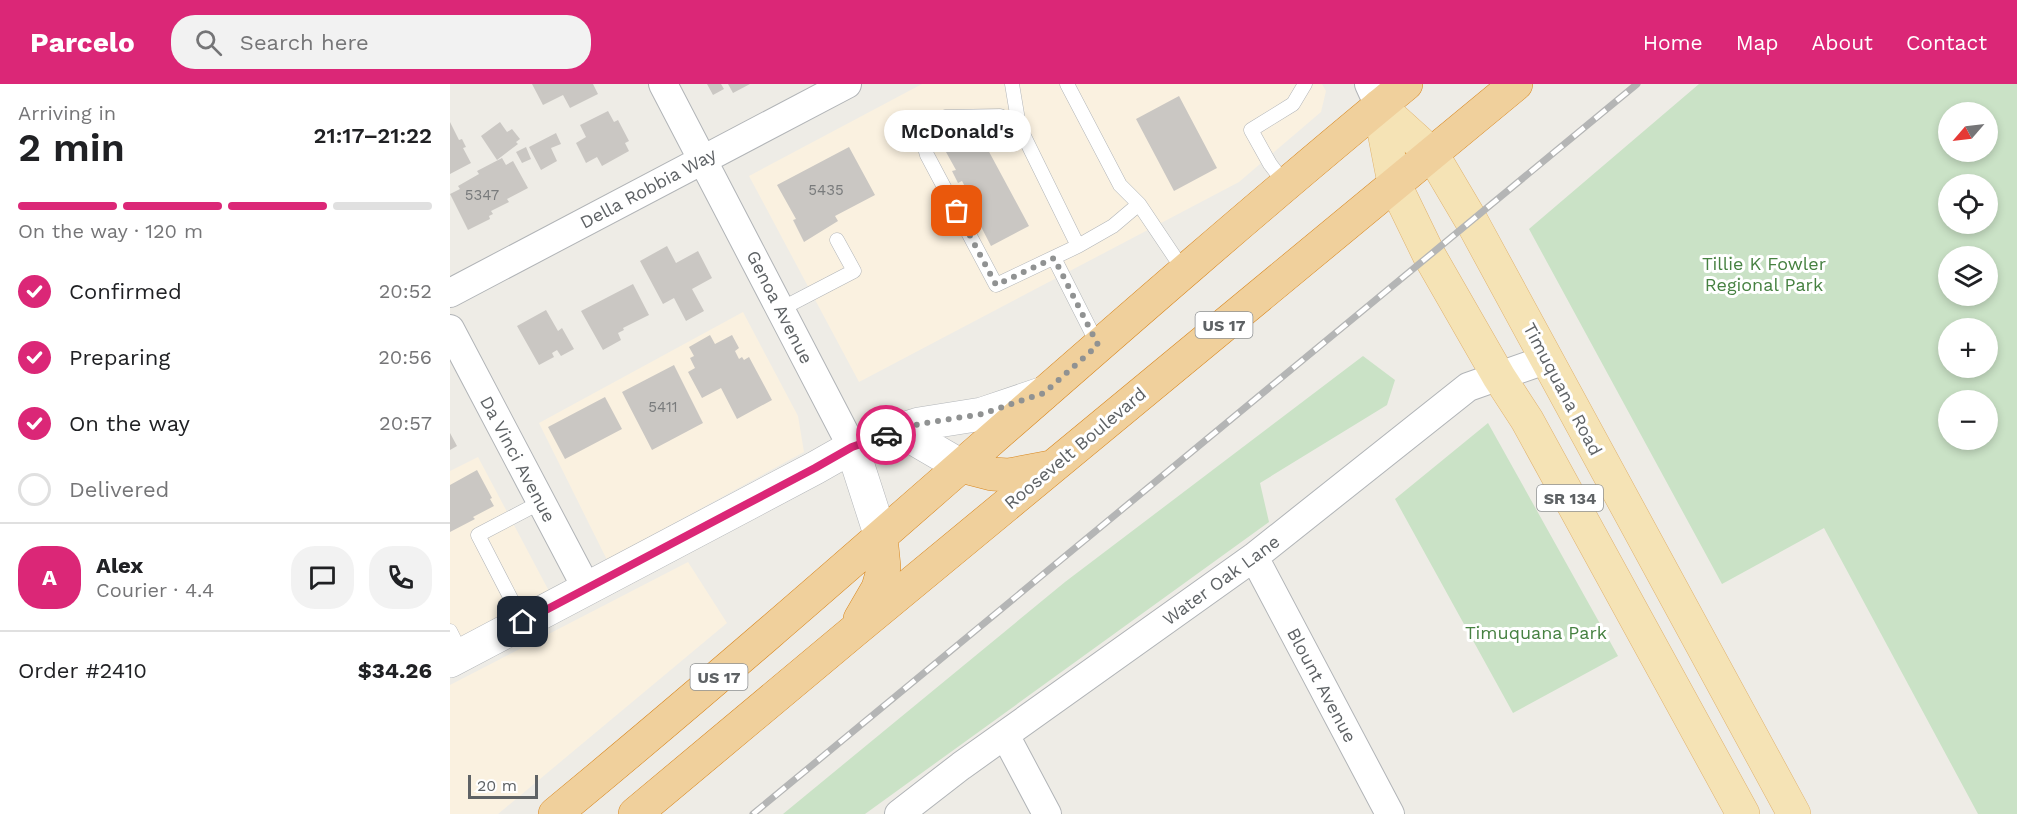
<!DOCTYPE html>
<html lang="en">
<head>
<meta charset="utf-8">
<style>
  :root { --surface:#fff; --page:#f2f2f2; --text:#202124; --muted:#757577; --line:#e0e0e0; --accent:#db2777 }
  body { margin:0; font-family:"Work Sans",sans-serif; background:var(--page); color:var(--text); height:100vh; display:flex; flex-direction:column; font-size:22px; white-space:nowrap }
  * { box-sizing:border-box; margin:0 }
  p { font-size:20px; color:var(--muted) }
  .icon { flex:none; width:33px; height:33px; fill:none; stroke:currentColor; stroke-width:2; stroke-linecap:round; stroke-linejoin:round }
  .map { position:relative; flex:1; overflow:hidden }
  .details { display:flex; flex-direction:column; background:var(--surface); width:450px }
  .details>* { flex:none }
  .needle { width:39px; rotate:242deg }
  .buttons { position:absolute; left:1488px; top:18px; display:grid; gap:12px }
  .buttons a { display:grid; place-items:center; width:60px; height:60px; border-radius:50%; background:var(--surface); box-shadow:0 3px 9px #0003; font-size:30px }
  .scale { position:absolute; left:18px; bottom:15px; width:70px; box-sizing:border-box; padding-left:6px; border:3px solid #5e6265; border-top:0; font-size:16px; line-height:21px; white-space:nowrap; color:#5e6265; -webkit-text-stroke:4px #fff; paint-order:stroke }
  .pin { position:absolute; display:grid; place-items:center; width:51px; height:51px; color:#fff; margin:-26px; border-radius:12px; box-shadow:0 3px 9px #0006 }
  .courier { position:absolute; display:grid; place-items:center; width:60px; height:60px; margin:-30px; border:4px solid #db2777; border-radius:50%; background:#fff; color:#222; box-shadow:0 2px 8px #0007 }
  .bubble { position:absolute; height:42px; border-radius:21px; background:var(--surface); box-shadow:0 3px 9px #0003; font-size:20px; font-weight:600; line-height:42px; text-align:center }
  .head em { font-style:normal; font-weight:600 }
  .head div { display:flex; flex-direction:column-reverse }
  .head { display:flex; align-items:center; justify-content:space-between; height:102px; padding:0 18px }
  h1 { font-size:39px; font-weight:600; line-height:45px }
  .bar { display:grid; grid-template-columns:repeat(4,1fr); gap:9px 6px; align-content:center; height:72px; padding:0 18px }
  .bar i { height:8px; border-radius:4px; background:var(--line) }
  .bar .on { background:var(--accent) }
  .bar p { grid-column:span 4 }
  .line { display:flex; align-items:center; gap:15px; padding:0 18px; border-top:2px solid var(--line) }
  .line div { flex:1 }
  .round { display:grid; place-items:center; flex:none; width:63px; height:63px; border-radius:24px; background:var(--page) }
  ol { padding:0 18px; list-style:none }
  li { display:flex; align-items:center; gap:18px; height:66px }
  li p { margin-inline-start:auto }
  li .icon { padding:6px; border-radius:50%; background:var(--accent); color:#fff; stroke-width:4 }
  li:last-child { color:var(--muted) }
  li i { width:33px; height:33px; border:3px solid var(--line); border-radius:50% }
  header { display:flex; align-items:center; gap:36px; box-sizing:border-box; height:84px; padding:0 30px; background:var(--accent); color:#fff }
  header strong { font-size:28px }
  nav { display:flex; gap:33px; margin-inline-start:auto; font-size:21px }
  .search { width:420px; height:54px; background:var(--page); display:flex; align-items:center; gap:15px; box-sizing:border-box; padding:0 21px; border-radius:24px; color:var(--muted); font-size:22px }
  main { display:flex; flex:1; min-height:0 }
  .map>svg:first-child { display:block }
  .commercial { fill:#faf1e0 }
  .green { fill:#cae2c6; fill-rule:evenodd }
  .building { fill:#cac7c3 }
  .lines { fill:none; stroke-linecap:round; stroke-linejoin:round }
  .lane-casing { stroke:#b1b4b7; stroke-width:15 }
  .street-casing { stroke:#b1b4b7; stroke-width:30 }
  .secondary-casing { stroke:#b3b6b9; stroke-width:34 }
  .primary-casing { stroke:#e0b26e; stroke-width:34 }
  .highway-casing { stroke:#d8861d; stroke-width:34 }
  .lane { stroke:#fff; stroke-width:14 }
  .street { stroke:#fff; stroke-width:28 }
  .secondary { stroke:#fff; stroke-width:33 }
  .primary { stroke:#f5e3b5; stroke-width:33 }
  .highway { stroke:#f0d09c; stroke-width:33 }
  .rail-casing { stroke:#b4b5b5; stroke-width:7 }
  .rail { stroke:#fff; stroke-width:4.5; stroke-dasharray:14; stroke-linecap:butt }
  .done { stroke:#909292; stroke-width:6; stroke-dasharray:0 10.8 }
  .route { stroke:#db2777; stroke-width:8 }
  .labels { text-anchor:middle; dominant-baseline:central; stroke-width:6; stroke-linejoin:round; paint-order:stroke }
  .number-label { font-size:15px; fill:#797b7c }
  .shield { fill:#fff; stroke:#8e9193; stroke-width:1.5 }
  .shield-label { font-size:16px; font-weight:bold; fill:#5e6265 }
  .street-label { font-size:18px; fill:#5e6265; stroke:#fff }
  .park-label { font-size:18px; fill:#468141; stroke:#fff }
</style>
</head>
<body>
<header>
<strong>Parcelo</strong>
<div class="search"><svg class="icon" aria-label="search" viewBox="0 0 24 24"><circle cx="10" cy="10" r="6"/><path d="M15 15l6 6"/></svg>Search here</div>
<nav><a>Home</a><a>Map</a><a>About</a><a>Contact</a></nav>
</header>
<main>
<section class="details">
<div class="head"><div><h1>2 min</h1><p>Arriving in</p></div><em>21:17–21:22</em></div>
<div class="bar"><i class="on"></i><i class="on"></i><i class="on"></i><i></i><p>On the way · 120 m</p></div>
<ol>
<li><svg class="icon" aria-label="check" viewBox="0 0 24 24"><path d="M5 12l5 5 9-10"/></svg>Confirmed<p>20:52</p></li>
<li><svg class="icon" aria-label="check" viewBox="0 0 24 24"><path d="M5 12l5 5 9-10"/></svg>Preparing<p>20:56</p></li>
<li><svg class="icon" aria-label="check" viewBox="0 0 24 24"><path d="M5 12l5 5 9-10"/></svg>On the way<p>20:57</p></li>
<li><i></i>Delivered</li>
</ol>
<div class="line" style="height:108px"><b class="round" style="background:var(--accent);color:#fff">A</b><div><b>Alex</b><p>Courier · 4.4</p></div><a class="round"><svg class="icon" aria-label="chat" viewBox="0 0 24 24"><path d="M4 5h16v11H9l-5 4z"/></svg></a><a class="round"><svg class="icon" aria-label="phone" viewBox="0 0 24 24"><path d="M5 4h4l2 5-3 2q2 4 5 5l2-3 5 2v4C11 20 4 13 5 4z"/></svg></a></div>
<div class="line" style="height:78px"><div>Order #2410</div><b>$34.26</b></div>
</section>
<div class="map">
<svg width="1567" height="730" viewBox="0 0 1567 730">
  <rect width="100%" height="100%" fill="#eeece6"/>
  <path class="commercial" d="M472 0H872L876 7 871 28 789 98 409 298 299 92Z
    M293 228 348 332 354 368 157 476 89 339Z
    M28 373 100 509 0 562V387Z
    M238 478 277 539 48 730H0V601Z"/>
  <path class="green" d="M1249 0H1567V730H1528L1374 444 1272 500 1079 145ZM1498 28H1538V68H1498ZM1498 100H1538V140H1498ZM1538 172V212H1498V172ZM1498 244H1538V284H1498ZM1498 316H1538V356H1498Z
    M913 272 945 296 937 321 810 399 819 438 415 730H333L615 498Z
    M1038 339 1168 572 1063 629 945 415Z"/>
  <path class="building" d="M82 0H143L148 10 120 24 113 11 93 21Z
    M257 0H271L274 5 263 11Z
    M278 0H300L283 9Z
    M729 12 767 84 724 107 686 35Z
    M158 27 164 38 168 36 179 57 175 59 179 67 152 82 147 73 136 79 126 59 136 53 130 41Z
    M0 38 9 56 12 55 16 63 13 64 21 79 0 90Z
    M50 38 57 48 62 45 70 55 66 58 68 60 47 76 31 52Z
    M106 49 111 60 101 64 107 77 91 86 79 63Z
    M530 51 579 142 541 162 525 131 529 129 512 97 508 99 502 87 506 86 496 68Z
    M76 63 81 75 72 79 66 68Z
    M399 63 425 111 385 132 388 137 354 158 343 136 346 135 327 101Z
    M52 74 56 81 63 77 78 104 57 115 59 118 41 127 43 130 39 132 40 135 18 146 0 110 10 105 8 102 29 90 27 87Z
    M217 162 226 179 248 167 262 194 242 205 254 227 236 237 224 214 213 220 190 177Z
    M183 200 199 231 173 244 174 246 168 249 171 256 153 266 131 227Z
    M96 226 108 247 112 244 124 265 111 272 107 266 102 269 104 273 89 281 67 242Z
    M260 251 265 260 282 251 289 264 285 267 289 275 292 273 294 276 299 273 322 316 287 335 271 304 252 314 238 288 245 284 240 274 244 272 239 263Z
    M224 281 253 339 202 366 172 308Z
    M155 313 172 345 115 375 98 343Z
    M0 349 7 362 0 366Z
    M27 386 42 414 40 415 44 422 23 433 25 435 0 448V401Z"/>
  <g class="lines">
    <g class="lane-casing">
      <path id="lane" d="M562 0 569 42
        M617 0 670 101 689 120
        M550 32 569 42 628 162 546 201 477 71 473 57 495 33Z
        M836 101 820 80 801 46 843 20 855 0
        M628 162 663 142 689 120 734 187
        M604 174 648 261
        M331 225 404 187 387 156
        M73 538 28 451 91 418
        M0 547 12 571"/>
    </g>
    <g class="street-casing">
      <path id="street" d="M213 0 402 363
        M919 0 929 22
        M0 209 397 0
        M0 245 137 505
        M804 473 940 730
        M555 651 597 730
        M449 730 511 682 804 473 1018 303 1098 275"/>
    </g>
    <g class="secondary-casing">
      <path id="secondary" d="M436 351 463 354 511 382
        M402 363 431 453
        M0 577 365 384 402 363 434 351 469 340 532 330 594 309"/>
    </g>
    <g class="primary-casing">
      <path id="primary" d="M929 22 982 70 1021 136 1344 730
        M929 22 944 99 979 171 1049 293 1077 336 1293 730"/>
    </g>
    <g class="highway-casing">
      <path id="highway" d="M511 382 542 390 559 391 601 383
        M410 535 428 504 434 483 431 453
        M105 730C394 492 667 238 956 0
        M185 730 404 547 1066 0"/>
    </g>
    <use href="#lane" class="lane"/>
    <use href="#street" class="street"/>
    <use href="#secondary" class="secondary"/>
    <use href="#primary" class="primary"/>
    <use href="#highway" class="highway"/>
    <g class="rail-casing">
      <path id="rail" d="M303 730 1187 0"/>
    </g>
    <use href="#rail" class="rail"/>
  </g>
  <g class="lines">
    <path class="done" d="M436 351 469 340 532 330 594 309 648 261 604 174 546 201 507 127"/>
    <path class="route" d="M73 538 365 384 402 363 436 351"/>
  </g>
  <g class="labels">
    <g class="number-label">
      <text x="376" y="106">5435</text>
      <text x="32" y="111">5347</text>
      <text x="213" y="323">5411</text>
    </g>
    <g class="shield">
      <rect x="745.5" y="228" width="57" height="26" rx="4.5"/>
      <rect x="1087" y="401" width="66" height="26" rx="4.5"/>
      <rect x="240.5" y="580" width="57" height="26" rx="4.5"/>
    </g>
    <g class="shield-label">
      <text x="774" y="241">US 17</text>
      <text x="1120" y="414">SR 134</text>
      <text x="269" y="593">US 17</text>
    </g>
    <g class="street-label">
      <text transform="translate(198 104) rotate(-28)">Della Robbia Way</text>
      <text transform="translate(330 223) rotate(63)">Genoa Avenue</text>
      <text transform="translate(1113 305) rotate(62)">Timuquana Road</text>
      <text transform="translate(625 364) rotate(-40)">Roosevelt Boulevard</text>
      <text transform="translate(68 375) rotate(62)">Da Vinci Avenue</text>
      <text transform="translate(771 496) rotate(-36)">Water Oak Lane</text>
      <text transform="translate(872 601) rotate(62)">Blount Avenue</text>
    </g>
    <g class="park-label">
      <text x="1314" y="179">Tillie K Fowler<tspan x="1314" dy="21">Regional Park</tspan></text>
      <text x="1086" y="548">Timuquana Park</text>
    </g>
  </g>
</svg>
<div class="buttons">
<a><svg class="needle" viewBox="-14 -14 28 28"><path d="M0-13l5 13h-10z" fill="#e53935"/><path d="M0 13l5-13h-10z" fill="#757577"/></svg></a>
<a><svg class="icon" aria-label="locate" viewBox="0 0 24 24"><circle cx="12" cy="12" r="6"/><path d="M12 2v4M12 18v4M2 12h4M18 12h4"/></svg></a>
<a><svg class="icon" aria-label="layers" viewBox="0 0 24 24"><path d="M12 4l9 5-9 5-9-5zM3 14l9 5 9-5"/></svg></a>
<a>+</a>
<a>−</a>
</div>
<div class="scale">20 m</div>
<div class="pin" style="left:507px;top:127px;background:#ea580c"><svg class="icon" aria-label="bag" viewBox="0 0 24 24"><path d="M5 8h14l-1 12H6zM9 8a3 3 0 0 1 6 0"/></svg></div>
<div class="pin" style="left:73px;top:538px;background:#1f2937"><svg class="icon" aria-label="home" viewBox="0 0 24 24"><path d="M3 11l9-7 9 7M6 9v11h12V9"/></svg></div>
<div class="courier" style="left:436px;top:351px"><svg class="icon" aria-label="car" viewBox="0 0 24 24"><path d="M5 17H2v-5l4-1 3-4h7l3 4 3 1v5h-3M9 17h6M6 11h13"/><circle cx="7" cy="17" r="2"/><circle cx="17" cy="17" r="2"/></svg></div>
<div class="bubble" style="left:434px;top:26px;width:147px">McDonald's</div>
</div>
</main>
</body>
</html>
